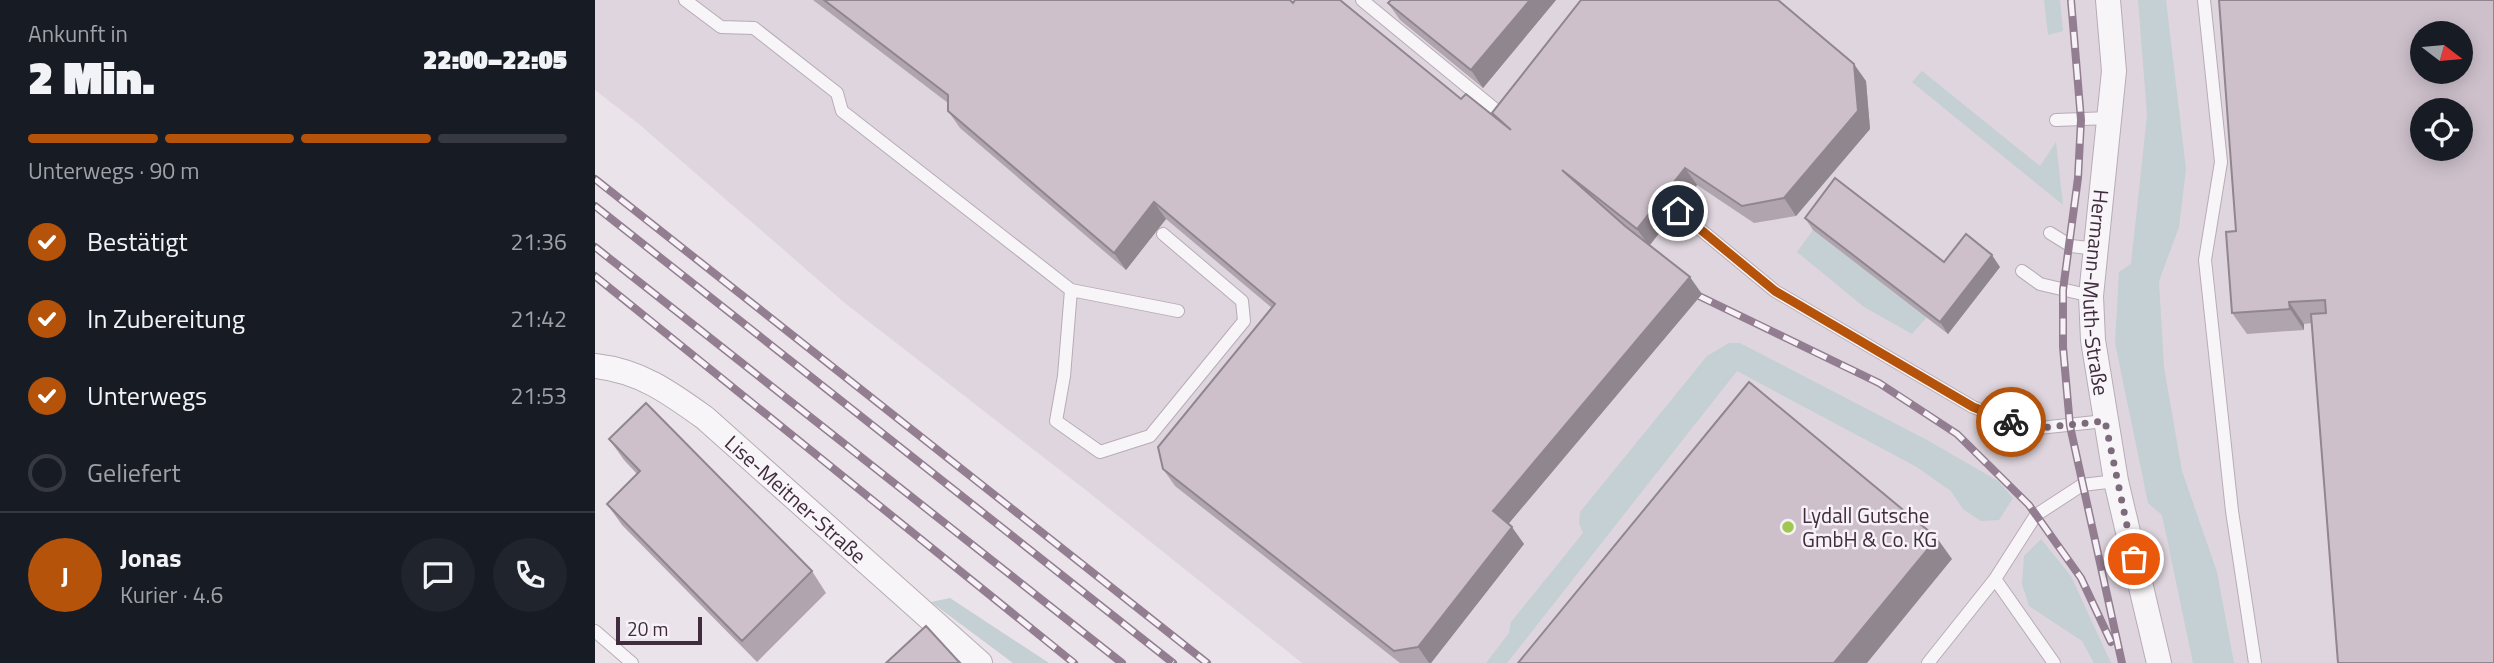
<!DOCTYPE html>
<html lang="de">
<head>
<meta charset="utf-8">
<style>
  :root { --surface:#171b24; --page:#20242c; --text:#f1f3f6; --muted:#9ea1a6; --line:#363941; --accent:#b45309 }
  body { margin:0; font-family:"Titillium Web",sans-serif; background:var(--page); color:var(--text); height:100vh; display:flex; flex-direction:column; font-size:26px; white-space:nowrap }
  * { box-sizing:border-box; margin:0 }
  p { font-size:23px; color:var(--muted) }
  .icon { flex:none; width:38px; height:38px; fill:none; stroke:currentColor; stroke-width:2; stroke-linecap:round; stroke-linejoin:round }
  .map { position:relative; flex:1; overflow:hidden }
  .side { display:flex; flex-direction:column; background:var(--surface); width:595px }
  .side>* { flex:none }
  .needle { width:46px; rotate:106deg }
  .fabs { position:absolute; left:1815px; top:21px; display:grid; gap:14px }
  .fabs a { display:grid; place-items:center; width:63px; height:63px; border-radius:50%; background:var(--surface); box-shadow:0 4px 18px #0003; font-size:35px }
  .scale { position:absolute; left:21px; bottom:18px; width:86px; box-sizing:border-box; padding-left:7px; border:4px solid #412b3f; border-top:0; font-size:19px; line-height:24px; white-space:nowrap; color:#412b3f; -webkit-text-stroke:5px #f7f2f7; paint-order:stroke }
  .pin { position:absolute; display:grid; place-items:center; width:60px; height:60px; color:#fff; margin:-30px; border:4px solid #fff; border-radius:50%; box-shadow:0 2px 7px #0007 }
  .courier { position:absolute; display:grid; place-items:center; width:70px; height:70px; margin:-35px; border:5px solid #b45309; border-radius:50%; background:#fff; color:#222; box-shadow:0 2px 9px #0007 }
  .headline em { font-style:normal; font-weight:800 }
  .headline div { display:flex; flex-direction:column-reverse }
  .headline { display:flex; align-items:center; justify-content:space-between; height:119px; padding:0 28px }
  h1 { font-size:46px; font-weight:800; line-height:52px }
  .bar { display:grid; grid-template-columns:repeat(4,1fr); gap:10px 7px; align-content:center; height:84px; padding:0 28px }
  .bar i { height:9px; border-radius:5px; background:var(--line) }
  .bar .current { background:var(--accent) }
  .bar p { grid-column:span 4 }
  .line { display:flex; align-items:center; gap:18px; padding:0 28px; border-top:2px solid var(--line) }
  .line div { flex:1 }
  .round { display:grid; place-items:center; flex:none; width:74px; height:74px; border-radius:37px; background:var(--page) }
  ol { padding:0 28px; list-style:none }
  li { display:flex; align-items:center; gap:21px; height:77px }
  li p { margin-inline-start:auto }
  li .icon { padding:7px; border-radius:50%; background:var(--accent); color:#fff; stroke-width:4 }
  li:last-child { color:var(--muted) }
  li i { width:38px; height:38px; border:4px solid var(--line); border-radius:50% }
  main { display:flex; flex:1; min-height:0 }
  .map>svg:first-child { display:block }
  .built { fill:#dfd5de; fill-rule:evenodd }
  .green { fill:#c4d0d3 }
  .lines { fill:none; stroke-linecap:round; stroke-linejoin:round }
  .service-casing { stroke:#b7acb6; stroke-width:14 }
  .minor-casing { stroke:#b7acb6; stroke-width:26 }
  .service { stroke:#f8f5f8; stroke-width:12 }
  .minor { stroke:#f8f5f8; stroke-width:24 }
  .rail-casing { stroke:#937d91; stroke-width:8 }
  .rail { stroke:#f7f2f7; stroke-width:5; stroke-dasharray:16; stroke-linecap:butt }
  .wall { fill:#b0a5af }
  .shaded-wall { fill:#90868e }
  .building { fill:#cdc0cb; stroke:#90868e; stroke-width:2; fill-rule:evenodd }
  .done { stroke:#7c6b7a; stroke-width:7; stroke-dasharray:0 12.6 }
  .route { stroke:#b45309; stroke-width:9 }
  .poi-dot { fill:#a0c750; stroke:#f7f2f7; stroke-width:2.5 }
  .labels { text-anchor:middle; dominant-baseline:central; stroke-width:5; stroke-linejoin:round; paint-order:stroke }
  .street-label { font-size:21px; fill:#412b3f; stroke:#f7f2f7 }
  .poi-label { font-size:21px; fill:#412b3f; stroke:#f7f2f7; text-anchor:start }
</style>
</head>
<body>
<main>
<section class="side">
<div class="headline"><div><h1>2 Min.</h1><p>Ankunft in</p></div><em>22:00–22:05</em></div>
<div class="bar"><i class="current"></i><i class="current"></i><i class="current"></i><i></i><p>Unterwegs · 90 m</p></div>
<ol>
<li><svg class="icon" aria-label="check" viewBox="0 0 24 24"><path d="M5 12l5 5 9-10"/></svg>Bestätigt<p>21:36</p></li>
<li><svg class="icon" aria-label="check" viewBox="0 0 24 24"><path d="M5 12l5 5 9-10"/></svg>In Zubereitung<p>21:42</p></li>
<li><svg class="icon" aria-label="check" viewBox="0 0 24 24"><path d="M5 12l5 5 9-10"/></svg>Unterwegs<p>21:53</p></li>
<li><i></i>Geliefert</li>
</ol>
<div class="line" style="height:126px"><b class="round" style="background:var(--accent);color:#fff">J</b><div><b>Jonas</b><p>Kurier · 4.6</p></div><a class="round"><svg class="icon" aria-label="chat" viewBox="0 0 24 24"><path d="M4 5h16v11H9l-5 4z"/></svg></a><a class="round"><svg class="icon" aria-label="phone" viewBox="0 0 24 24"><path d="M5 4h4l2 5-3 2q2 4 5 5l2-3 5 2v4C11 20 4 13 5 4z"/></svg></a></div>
</section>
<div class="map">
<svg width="1899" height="663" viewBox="0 0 1899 663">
  <rect width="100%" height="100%" fill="#eae3e9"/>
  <path class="built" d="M0 0H1899V663H707L492 491 251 304 45 125 0 90ZM1827 33H1866V72H1827ZM1827 110H1866V149H1827Z"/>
  <path class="green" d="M1449 0H1465L1468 31 1453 35Z
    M1543 0H1571L1591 169 1584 227 1564 281 1569 367 1587 471 1622 572 1639 663H1598L1567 515 1553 503 1520 343 1524 272 1536 264 1552 115Z
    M1327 71 1445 166 1461 142 1468 205 1317 82Z
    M1218 230 1332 317 1317 334 1269 307 1202 252Z
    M1134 343H1145L1332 440 1403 481 1418 498 1404 520 1386 521 1368 509 1356 491 1320 466 1142 371 912 663H891L914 633 916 622 988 533 984 523 985 512 1112 356Z
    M1446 539 1476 576 1516 663H1499L1487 641 1434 606 1427 584 1429 556Z
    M355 598 454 663H418L336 602Z"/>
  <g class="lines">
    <g class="service-casing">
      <path id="service" d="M90 0 126 27 159 28 242 93 247 111 476 290 583 311
        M767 0 913 120
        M1609 0 1626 162 1610 260 1637 511 1660 663
        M1461 120 1515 118
        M1083 211 1180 291 1378 407 1435 429 1510 421
        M1455 233 1476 246 1502 249
        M1427 271 1445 284 1496 296
        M476 290 469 376 461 421 505 452 555 436 649 321 647 301 568 234
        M1400 579 1459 663
        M0 631 37 663
        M1333 663 1400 579 1441 515 1487 485 1521 481"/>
    </g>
    <g class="minor-casing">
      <g id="minor">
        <path id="s1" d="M1513 0 1519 71 1496 296 1498 340 1521 481 1564 663"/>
        <path id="s2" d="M0 366C45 371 74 392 110 418L385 663"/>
      </g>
    </g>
    <use href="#service" class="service"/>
    <use href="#minor" class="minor"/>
    <g class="rail-casing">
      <path id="rail" d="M1476 0 1486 120 1483 178 1468 290V347L1475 426 1527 663
        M0 179 612 663
        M0 206 578 663
        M0 247 527 663
        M0 276 479 663
        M1102 295 1284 383 1362 434 1434 505 1486 578 1516 642"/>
    </g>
    <use href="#rail" class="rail"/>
  </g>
  <path class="wall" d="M218 0H695L866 99 900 118 897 113 1271 81 1275 129 1201 216 1159 223 1102 185 1055 245 1107 294 913 524 929 544 836 663H805L580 486 568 469 677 308 571 219 531 270 365 128 353 111V103Z
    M961 0 888 88 805 20 793 3Z
    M1624 0 1899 663 1717 323 1709 324V330L1652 334 1637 313 1641 231Z
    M1210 218 1349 262 1405 267 1353 334 1218 230Z
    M14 439 217 571 231 593 162 662 27 525 12 504 42 474 29 460Z"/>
  <path class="shaded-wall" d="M935 0H961L888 88 876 70Z
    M1259 64 1271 81 1275 129 1201 216 1189 198Z
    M1090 168 1102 185 1054 246 1042 229Z
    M559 202 571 219 531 270 519 253Z
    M1397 255 1405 267 1353 334 1345 322Z
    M1095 277 1107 294 910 528 898 511Z
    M1694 302 1709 324V330L1695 309Z
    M917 527 929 544 836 663H834L823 647Z
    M1342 538 1357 559 1272 663H1239Z"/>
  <path class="building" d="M229 0H695L698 3 700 0H745L866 99 871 94 916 130 897 113 986 0H1183L1259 64 1263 111 1189 198 1147 206 1090 168 1042 229 967 170 1030 226 1095 277 898 511 917 527 823 647 799 651 568 469 563 447 680 304 559 202 519 253 353 111V95Z
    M796 0H935L876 70 793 3Z
    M1624 0H1899V663H1743L1716 314 1731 313 1730 300 1694 302 1695 309 1637 313 1631 232 1641 231ZM1827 33H1866V72H1827ZM1827 110H1866V149H1827Z
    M1240 178 1349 262 1371 234 1397 255 1345 322 1210 218Z
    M1154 382 1342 538 1239 663H923Z
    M51 403 217 571 147 641 12 504 45 471 14 439Z
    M331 626 365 663H291Z"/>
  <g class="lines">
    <path class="done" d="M1416 422 1435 429 1510 421 1539 559"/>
    <path class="route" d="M1083 211 1180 291 1378 407 1416 422"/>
  </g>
  <circle class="poi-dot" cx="1193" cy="527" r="7"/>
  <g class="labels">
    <g class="street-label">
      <text stroke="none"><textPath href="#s1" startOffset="294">Hermann-Muth-Straße</textPath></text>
      <text stroke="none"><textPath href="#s2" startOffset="245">Lise-Meitner-Straße</textPath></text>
    </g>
    <g class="poi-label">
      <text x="1207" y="515">Lydall Gutsche<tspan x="1207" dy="24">GmbH &amp; Co. KG</tspan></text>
    </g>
  </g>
</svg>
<div class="fabs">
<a><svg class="needle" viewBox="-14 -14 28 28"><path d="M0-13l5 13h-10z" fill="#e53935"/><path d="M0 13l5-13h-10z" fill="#9ea1a6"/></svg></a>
<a><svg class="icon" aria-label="locate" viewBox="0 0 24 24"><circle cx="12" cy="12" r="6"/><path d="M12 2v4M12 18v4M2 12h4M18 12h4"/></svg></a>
</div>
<div class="scale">20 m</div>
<div class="pin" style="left:1539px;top:559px;background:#ea580c"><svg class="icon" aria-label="bag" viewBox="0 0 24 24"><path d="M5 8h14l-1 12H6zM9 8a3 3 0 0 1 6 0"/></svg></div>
<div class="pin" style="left:1083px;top:211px;background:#1f2937"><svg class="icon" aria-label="home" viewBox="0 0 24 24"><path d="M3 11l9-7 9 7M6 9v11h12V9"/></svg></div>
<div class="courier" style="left:1416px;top:422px"><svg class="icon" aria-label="bike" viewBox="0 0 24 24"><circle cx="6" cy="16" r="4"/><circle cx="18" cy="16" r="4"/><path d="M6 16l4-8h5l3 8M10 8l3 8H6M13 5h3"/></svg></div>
</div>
</main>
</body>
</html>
